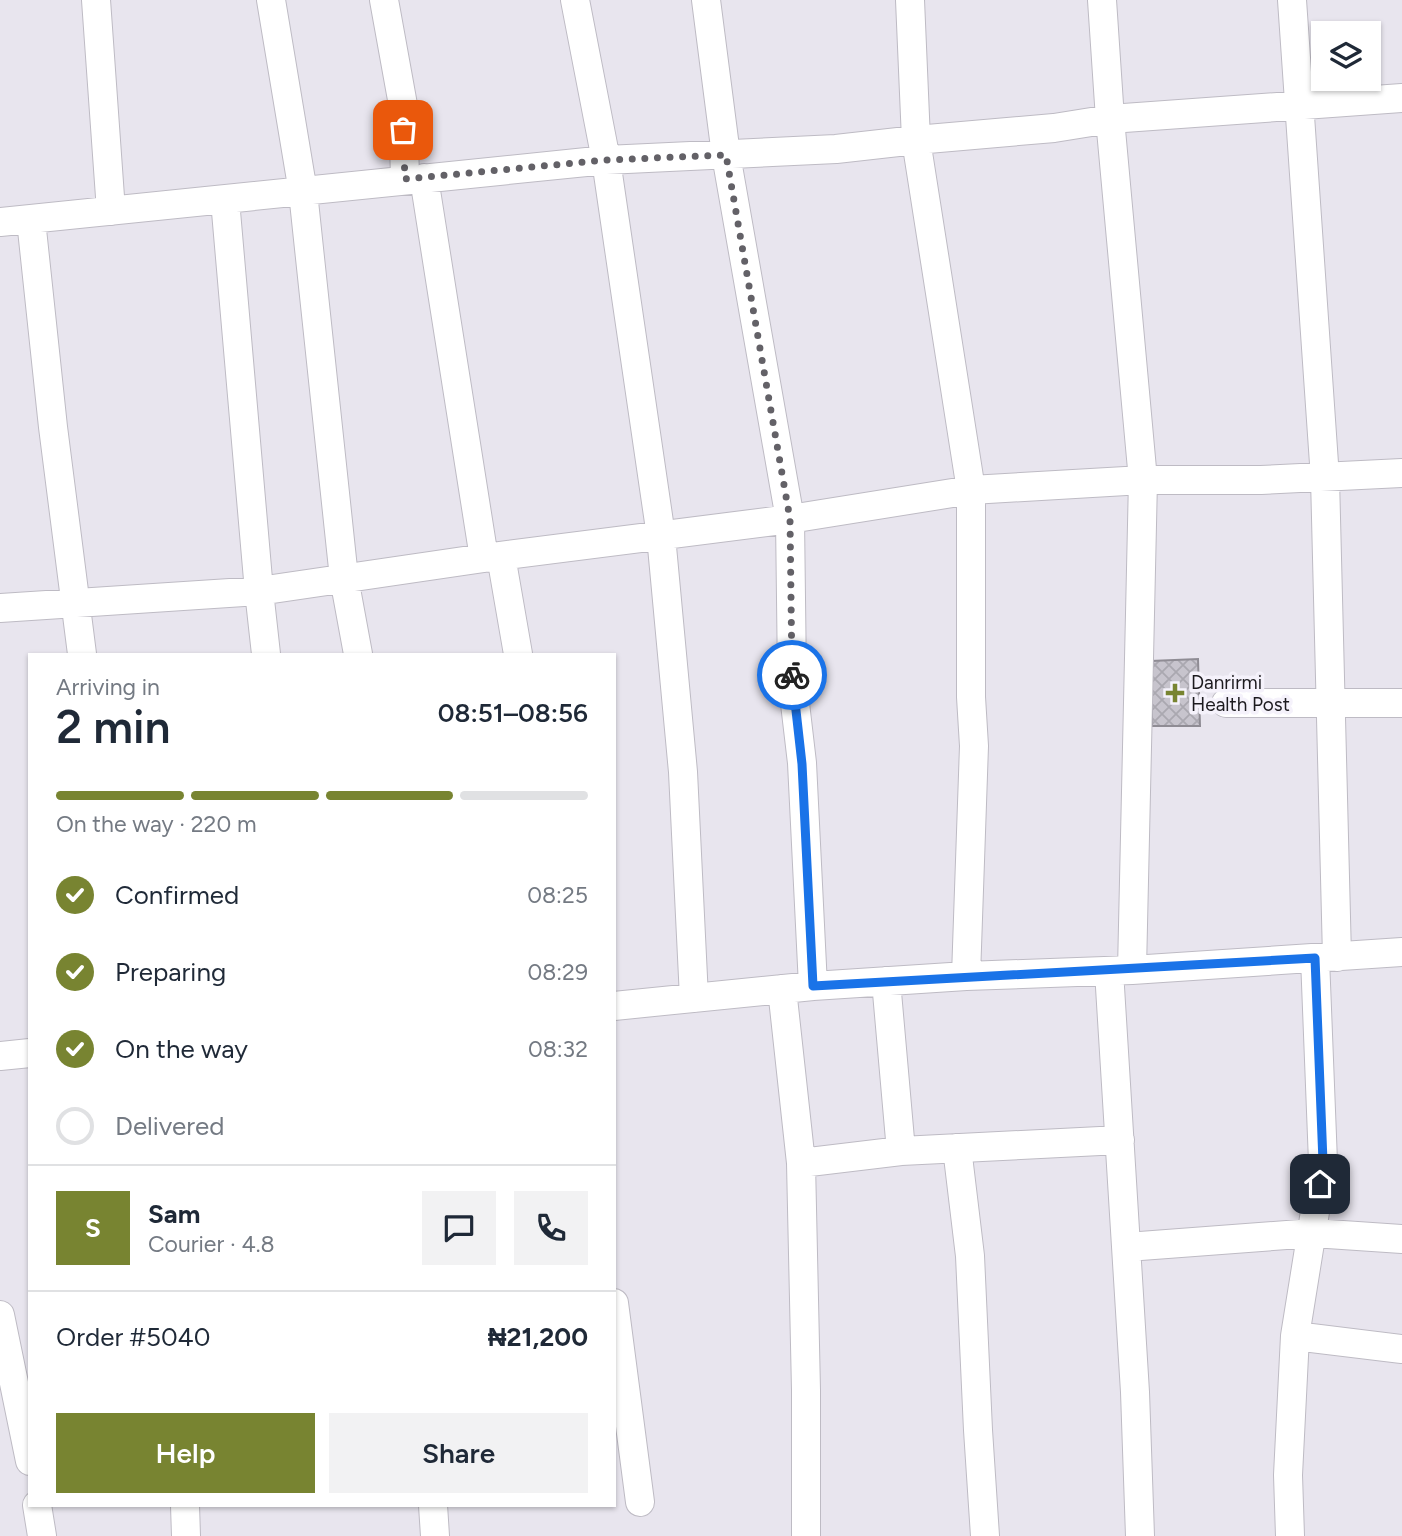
<!DOCTYPE html>
<html lang="en">
<head>
<meta charset="utf-8">
<style>
  :root { --surface:#fff; --page:#f2f2f3; --text:#1f2937; --muted:#747a83; --line:#e0e1e3; --accent:#788431 }
  body { margin:0; font-family:Figtree,sans-serif; background:var(--page); color:var(--text); height:100vh; display:flex; flex-direction:column; font-size:26px; white-space:nowrap }
  * { box-sizing:border-box; margin:0 }
  p { font-size:23px; color:var(--muted) }
  .icon { flex:none; width:38px; height:38px; fill:none; stroke:currentColor; stroke-width:2; stroke-linecap:round; stroke-linejoin:round }
  .map { position:relative; flex:1; overflow:hidden }
  .sheet { position:absolute; left:28px; top:653px; width:588px; height:854px; display:flex; flex-direction:column; background:var(--surface); border-radius:0px; box-shadow:0 2px 5px #0004 }
  .sheet>* { flex:none }
  .tools { position:absolute; left:1311px; top:21px; display:grid; gap:14px }
  .tools a { display:grid; place-items:center; width:70px; height:70px; border-radius:0px; background:var(--surface); box-shadow:0 2px 5px #0004; font-size:35px }
  .pin { position:absolute; display:grid; place-items:center; width:60px; height:60px; color:#fff; margin:-30px; border-radius:14px; box-shadow:0 4px 10px #0006 }
  .courier { position:absolute; display:grid; place-items:center; width:70px; height:70px; margin:-35px; border:5px solid #1a73e8; border-radius:50%; background:#fff; color:#222; box-shadow:0 2px 9px #0007 }
  .overview em { font-style:normal; font-weight:600 }
  .overview div { display:flex; flex-direction:column-reverse }
  .overview { display:flex; align-items:center; justify-content:space-between; height:119px; padding:0 28px }
  h1 { font-size:46px; font-weight:600; line-height:52px }
  .bar { display:grid; grid-template-columns:repeat(4,1fr); gap:10px 7px; align-content:center; height:84px; padding:0 28px }
  .bar i { height:9px; border-radius:5px; background:var(--line) }
  .bar .selected { background:var(--accent) }
  .bar p { grid-column:span 4 }
  .line { display:flex; align-items:center; gap:18px; padding:0 28px; border-top:2px solid var(--line) }
  .line div { flex:1 }
  .round { display:grid; place-items:center; flex:none; width:74px; height:74px; border-radius:0px; background:var(--page) }
  ol { padding:0 28px; list-style:none }
  li { display:flex; align-items:center; gap:21px; height:77px }
  li p { margin-inline-start:auto }
  li .icon { padding:7px; border-radius:50%; background:var(--accent); color:#fff; stroke-width:4 }
  li:last-child { color:var(--muted) }
  li i { width:38px; height:38px; border:4px solid var(--line); border-radius:50% }
  .button { display:flex; gap:14px; margin-top:auto; padding:14px 28px }
  .button a { flex:1; height:80px; border-radius:0px; background:var(--accent); color:#fff; font-size:28px; font-weight:600; line-height:80px; text-align:center }
  .button a+a { background:var(--page); color:var(--text) }
  .map>svg:first-child { display:block }
  .building { fill:url(#building-cross-hatch); stroke:#8f8c94; stroke-width:2 }
  .lines { fill:none; stroke-linecap:round; stroke-linejoin:round }
  .minor-casing { stroke:#bebbc4; stroke-width:30 }
  .minor { stroke:#fff; stroke-width:28 }
  .done { stroke:#636167; stroke-width:7; stroke-dasharray:0 12.6 }
  .route { stroke:#1a73e8; stroke-width:9 }
  .poi-dot { fill:#788431; stroke:#f5f2fb; stroke-width:2.5 }
  .labels { text-anchor:middle; dominant-baseline:central; stroke-width:7; stroke-linejoin:round; paint-order:stroke }
  .poi-label { font-size:19px; fill:#1c1a1e; stroke:#f5f2fb; text-anchor:start }
</style>
</head>
<body>
<div class="map">
<svg width="1402" height="1536" viewBox="0 0 1402 1536">
  <defs>
    <pattern id="building-cross-hatch" width="8" height="8" patternUnits="userSpaceOnUse" patternTransform="scale(1.75)"><rect width="8" height="8" fill="#c7c4cd"/><path d="M0 0l8 8M0 8l8-8" fill="none" stroke="#aaa8b0"/></pattern>
  </defs>
  <rect width="100%" height="100%" fill="#e8e5ee"/>
  <path class="building" d="M1198 659 1200 726H1152L1151 661Z"/>
  <g class="lines">
    <g class="minor-casing">
      <path id="minor" d="M96 0 111 211
        M271 0 303 192 344 578 358 654
        M384 0 403 105 405 179
        M575 0 606 160 661 536 683 772 694 998
        M706 0 726 155 790 519 792 678 802 763 813 986
        M910 0 916 140 971 490V697L974 746 966 976
        M1102 0 1110 119 1143 480 1132 970
        M1292 0 1325 478 1337 957
        M424 178 484 558
        M225 200 259 591 266 654
        M31 220 53 427 82 654
        M0 222 606 160 836 149 916 140 1054 128 1110 119 1402 98
        M501 556 518 654
        M0 608 259 591 484 558 790 519 971 490 1143 480H1261L1402 473
        M1226 703H1402
        M1109 971 1135 1392 1140 1536
        M886 981 901 1151
        M782 989 801 1163 806 1390V1536
        M614 1006 813 986 966 976 1132 970 1402 952
        M0 1056 30 1053
        M957 1148 970 1256 978 1430 985 1536
        M801 1163 901 1151 1120 1140
        M1127 1247 1313 1233 1402 1239
        M614 1303 640 1502
        M0 1315 30 1461
        M1295 1336 1402 1349
        M37 1505 42 1536
        M185 1505 186 1536
        M433 1505 435 1536
        M1290 1536 1288 1475 1295 1336 1323 1162 1315 958"/>
    </g>
    <use href="#minor" class="minor"/>
  </g>
  <g class="lines">
    <path class="done" d="M403 130 405 179 606 160 726 155 790 519 792 675"/>
    <path class="route" d="M792 675 802 764 813 986 1315 958 1323 1162 1320 1184"/>
  </g>
  <path class="poi-dot" d="M1171.5 682.5h7v7h7v7h-7v7h-7v-7h-7v-7h7z"/>
  <g class="labels">
    <g class="poi-label">
      <text x="1191" y="682">Danrirmi<tspan x="1191" dy="22">Health Post</tspan></text>
    </g>
  </g>
</svg>
<div class="tools">
<a><svg class="icon" aria-label="layers" viewBox="0 0 24 24"><path d="M12 4l9 5-9 5-9-5zM3 14l9 5 9-5"/></svg></a>
</div>
<div class="pin" style="left:403px;top:130px;background:#ea580c"><svg class="icon" aria-label="bag" viewBox="0 0 24 24"><path d="M5 8h14l-1 12H6zM9 8a3 3 0 0 1 6 0"/></svg></div>
<div class="pin" style="left:1320px;top:1184px;background:#1f2937"><svg class="icon" aria-label="home" viewBox="0 0 24 24"><path d="M3 11l9-7 9 7M6 9v11h12V9"/></svg></div>
<div class="courier" style="left:792px;top:675px"><svg class="icon" aria-label="bike" viewBox="0 0 24 24"><circle cx="6" cy="16" r="4"/><circle cx="18" cy="16" r="4"/><path d="M6 16l4-8h5l3 8M10 8l3 8H6M13 5h3"/></svg></div>
<section class="sheet">
<div class="overview"><div><h1>2 min</h1><p>Arriving in</p></div><em>08:51–08:56</em></div>
<div class="bar"><i class="selected"></i><i class="selected"></i><i class="selected"></i><i></i><p>On the way · 220 m</p></div>
<ol>
<li><svg class="icon" aria-label="check" viewBox="0 0 24 24"><path d="M5 12l5 5 9-10"/></svg>Confirmed<p>08:25</p></li>
<li><svg class="icon" aria-label="check" viewBox="0 0 24 24"><path d="M5 12l5 5 9-10"/></svg>Preparing<p>08:29</p></li>
<li><svg class="icon" aria-label="check" viewBox="0 0 24 24"><path d="M5 12l5 5 9-10"/></svg>On the way<p>08:32</p></li>
<li><i></i>Delivered</li>
</ol>
<div class="line" style="height:126px"><b class="round" style="background:var(--accent);color:#fff">S</b><div><b>Sam</b><p>Courier · 4.8</p></div><a class="round"><svg class="icon" aria-label="chat" viewBox="0 0 24 24"><path d="M4 5h16v11H9l-5 4z"/></svg></a><a class="round"><svg class="icon" aria-label="phone" viewBox="0 0 24 24"><path d="M5 4h4l2 5-3 2q2 4 5 5l2-3 5 2v4C11 20 4 13 5 4z"/></svg></a></div>
<div class="line" style="height:91px"><div>Order #5040</div><b>₦21,200</b></div>
<div class="button"><a>Help</a><a>Share</a></div>
</section>
</div>
</body>
</html>
